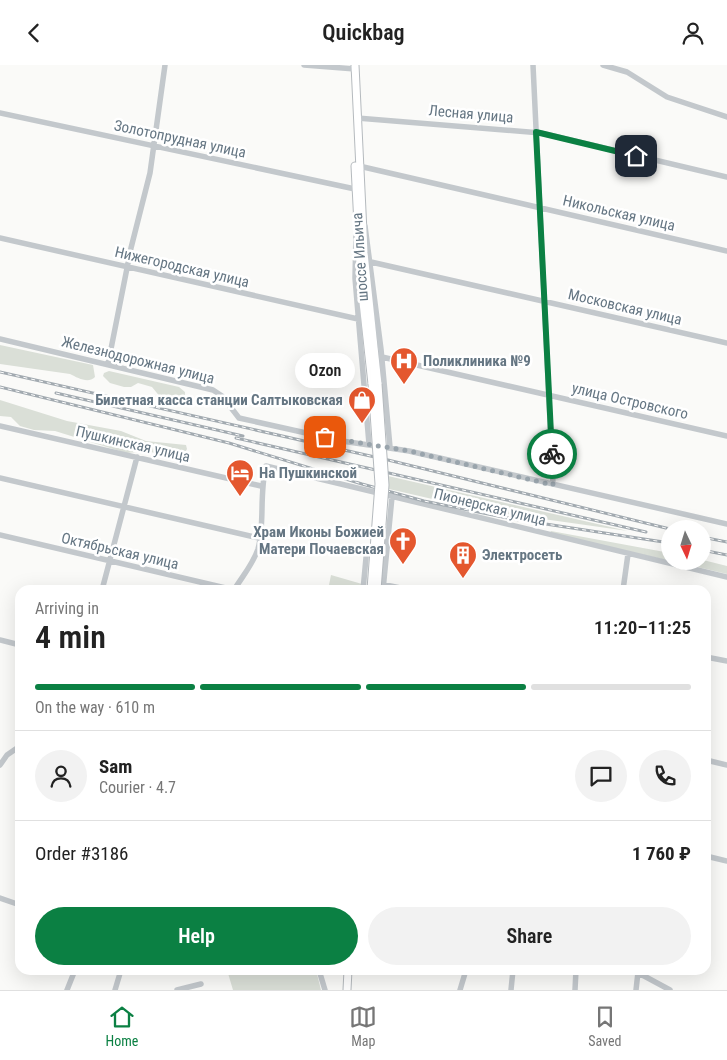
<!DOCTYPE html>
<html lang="en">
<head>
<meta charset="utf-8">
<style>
  :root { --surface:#fff; --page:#f2f2f2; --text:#222; --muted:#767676; --line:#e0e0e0; --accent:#0b8043 }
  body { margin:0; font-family:"Roboto Condensed",sans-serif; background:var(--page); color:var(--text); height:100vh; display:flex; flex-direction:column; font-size:19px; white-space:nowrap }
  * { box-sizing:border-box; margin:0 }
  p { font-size:16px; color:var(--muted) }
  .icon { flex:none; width:28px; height:28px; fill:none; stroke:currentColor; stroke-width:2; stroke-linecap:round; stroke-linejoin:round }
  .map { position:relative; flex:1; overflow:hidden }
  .details { position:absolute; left:15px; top:520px; width:696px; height:390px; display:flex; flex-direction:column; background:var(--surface); border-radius:15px; box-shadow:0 5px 20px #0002 }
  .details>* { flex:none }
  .needle { width:32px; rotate:176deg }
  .tools { position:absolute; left:661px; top:455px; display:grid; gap:10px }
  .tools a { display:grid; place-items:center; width:50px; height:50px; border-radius:50%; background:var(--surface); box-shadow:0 5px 20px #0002; font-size:25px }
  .pin { position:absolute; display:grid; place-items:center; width:42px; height:42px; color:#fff; margin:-21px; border-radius:10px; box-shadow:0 2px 8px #0006 }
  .courier { position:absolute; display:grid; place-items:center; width:50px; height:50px; margin:-25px; border:4px solid #0b8043; border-radius:50%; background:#fff; color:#222; box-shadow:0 1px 6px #0007 }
  .bubble { position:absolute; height:35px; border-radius:18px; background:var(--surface); box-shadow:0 5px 20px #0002; font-size:16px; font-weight:600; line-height:35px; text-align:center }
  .head em { font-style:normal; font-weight:600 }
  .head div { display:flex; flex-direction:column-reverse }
  .head { display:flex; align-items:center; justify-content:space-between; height:85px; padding:0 20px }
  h1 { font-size:32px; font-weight:600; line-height:38px }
  .bar { display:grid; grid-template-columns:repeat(4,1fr); gap:8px 5px; align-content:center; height:60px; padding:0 20px }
  .bar i { height:6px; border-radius:4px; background:var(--line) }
  .bar .active { background:var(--accent) }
  .bar p { grid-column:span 4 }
  .line { display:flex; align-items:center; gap:12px; padding:0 20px; border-top:1px solid var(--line) }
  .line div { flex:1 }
  .round { display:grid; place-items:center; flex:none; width:52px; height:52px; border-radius:26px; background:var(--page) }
  .cta { display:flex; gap:10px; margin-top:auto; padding:10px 20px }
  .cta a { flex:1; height:58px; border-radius:30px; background:var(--accent); color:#fff; font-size:20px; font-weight:600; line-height:58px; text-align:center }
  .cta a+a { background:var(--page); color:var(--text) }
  header { display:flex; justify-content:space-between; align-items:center; height:65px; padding:0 20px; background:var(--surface); font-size:22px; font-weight:600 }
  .dock { display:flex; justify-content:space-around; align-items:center; height:70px; border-top:1px solid var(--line); background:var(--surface); font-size:14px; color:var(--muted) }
  .dock a { display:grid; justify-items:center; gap:2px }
  .dock .active { color:var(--accent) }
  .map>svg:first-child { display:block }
  .green { fill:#dadfd7 }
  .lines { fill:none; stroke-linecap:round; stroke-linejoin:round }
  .major-casing { stroke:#b5babe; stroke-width:9 }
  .minor { stroke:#c3c8cc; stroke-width:5.5 }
  .major { stroke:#fff; stroke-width:7 }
  .rail-casing { stroke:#a2aab0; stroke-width:3 }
  .rail { stroke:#fff; stroke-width:1; stroke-dasharray:4; stroke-linecap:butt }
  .major-bridge-casing { stroke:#b5babe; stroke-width:9; stroke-linecap:butt }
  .major-bridge { stroke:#fff; stroke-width:7 }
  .done { stroke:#99a4ac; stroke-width:5; stroke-dasharray:0 9 }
  .route { stroke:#0b8043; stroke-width:6 }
  .labels { text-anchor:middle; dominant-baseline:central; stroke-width:5; stroke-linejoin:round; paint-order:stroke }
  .street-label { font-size:15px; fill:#657683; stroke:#fff }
  .poi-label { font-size:15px; font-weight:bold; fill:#657683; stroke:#fff; text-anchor:start }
</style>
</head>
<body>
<header><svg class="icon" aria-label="back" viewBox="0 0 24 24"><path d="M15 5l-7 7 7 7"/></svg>Quickbag<svg class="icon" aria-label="person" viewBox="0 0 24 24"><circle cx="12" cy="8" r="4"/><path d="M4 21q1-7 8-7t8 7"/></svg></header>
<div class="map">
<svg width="727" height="925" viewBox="0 0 727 925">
  <rect width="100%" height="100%" fill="#fafaf8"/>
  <path class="green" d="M0 280 93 300 95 312C88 319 78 313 70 309L0 299Z
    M109 306 179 322 185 327V336L182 338 161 333 152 322 138 318 131 322H124L110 318 103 311 104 308Z
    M0 335 67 356 121 366 146 376 186 380 187 384 183 392 175 389 169 394 149 386 126 388 55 366 34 365 20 361 11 352 0 351Z
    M388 411 628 466 480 445 389 424Z
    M551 466 670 488V496L550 468Z
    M703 495 727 501V509L672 496Z
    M331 510 362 519V525H328Z
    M227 905H316L321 925H233Z"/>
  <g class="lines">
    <g class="major-casing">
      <path id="major" d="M355 0 364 188 378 319
        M355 101 361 219 372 319
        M347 925 348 905"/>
    </g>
    <path class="minor" d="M304 0 355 4
      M533 0 553 419
      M603 0 627 7 667 32 727 52
      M0 48 355 124
      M357 53 541 68 727 112
      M359 101 727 186
      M365 161 381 284 390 382
      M356 169 355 213 369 379
      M0 173 358 254
      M371 197 727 278
      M0 274 213 325 222 331 239 353 342 376 409 386 727 459
      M382 292 727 371
      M108 299 131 183 150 108 165 0
      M0 361 261 421
      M0 413 259 473
      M0 470 234 525
      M381 519 410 525
      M102 525 137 392
      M234 525C242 512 253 499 258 484 265 460 259 429 266 401L727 512
      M363 525 367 482 376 484
      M383 525 392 432
      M623 525 628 489
      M0 575 20 580
      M706 592 727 596
      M706 695 727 700
      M0 700 7 690 20 681
      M706 791 727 796
      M0 833 20 840
      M319 905 325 925
      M633 905 670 925
      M67 925 75 905
      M115 925 121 905
      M177 925 201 919
      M460 925 466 905
      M511 925 513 905
      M575 925 576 905
      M636 925 638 907"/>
    <use href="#major" class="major"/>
    <g class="rail-casing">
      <path id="rail" d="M0 307 388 395 670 464
        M0 322 229 378 362 419 424 436 513 454 670 478
        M56 328 243 371
        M236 373 646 467
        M702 472 727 477
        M702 485 727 490"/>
    </g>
    <use href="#rail" class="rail"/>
    <g class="major-bridge-casing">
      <path id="major-bridge" d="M371 524 379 419 372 319
        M377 525 385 420 378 319"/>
    </g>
    <use href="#major-bridge" class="major-bridge"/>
  </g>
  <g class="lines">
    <path class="done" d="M325 372 409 386 553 420 552 389"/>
    <path class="route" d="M552 389 536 67 636 91"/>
  </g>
  <defs>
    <g id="hospital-pin" transform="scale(1.4375)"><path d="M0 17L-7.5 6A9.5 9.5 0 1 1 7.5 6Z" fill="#e4572e" stroke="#fff"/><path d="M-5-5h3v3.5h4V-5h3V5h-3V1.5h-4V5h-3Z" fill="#fff"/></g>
    <g id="shop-pin" transform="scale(1.4375)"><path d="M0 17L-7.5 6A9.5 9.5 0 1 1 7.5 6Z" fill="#e4572e" stroke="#fff"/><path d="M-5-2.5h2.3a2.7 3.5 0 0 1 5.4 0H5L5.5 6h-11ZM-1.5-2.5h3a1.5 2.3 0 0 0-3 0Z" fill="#fff"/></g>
    <g id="hotel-pin" transform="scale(1.4375)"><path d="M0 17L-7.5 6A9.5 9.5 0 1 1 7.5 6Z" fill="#e4572e" stroke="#fff"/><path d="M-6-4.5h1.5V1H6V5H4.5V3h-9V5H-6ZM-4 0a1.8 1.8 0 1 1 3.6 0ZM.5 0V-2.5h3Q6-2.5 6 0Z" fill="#fff"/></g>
    <g id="church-pin" transform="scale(1.4375)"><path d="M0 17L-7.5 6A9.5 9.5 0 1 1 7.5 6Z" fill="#e4572e" stroke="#fff"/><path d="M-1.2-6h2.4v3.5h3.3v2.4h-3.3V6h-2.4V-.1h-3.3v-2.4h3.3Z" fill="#fff"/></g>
    <g id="building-pin" transform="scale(1.4375)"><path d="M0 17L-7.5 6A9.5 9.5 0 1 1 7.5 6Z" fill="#e4572e" stroke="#fff"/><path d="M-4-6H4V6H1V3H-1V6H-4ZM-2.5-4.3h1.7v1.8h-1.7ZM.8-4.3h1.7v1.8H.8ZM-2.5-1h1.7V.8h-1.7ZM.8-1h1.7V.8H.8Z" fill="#fff"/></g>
  </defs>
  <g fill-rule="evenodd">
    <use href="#hospital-pin" x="404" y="296"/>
    <use href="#shop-pin" x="362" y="335"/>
    <use href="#hotel-pin" x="240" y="408"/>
    <use href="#church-pin" x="403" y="476"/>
    <use href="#building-pin" x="463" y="490"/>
  </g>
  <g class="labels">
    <g class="street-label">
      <text transform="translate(471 49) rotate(5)">Лесная улица</text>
      <text transform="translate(180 74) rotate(12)">Золотопрудная улица</text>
      <text transform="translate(619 148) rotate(13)">Никольская улица</text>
      <text transform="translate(360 192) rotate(-94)">шоссе Ильича</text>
      <text transform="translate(182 202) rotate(13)">Нижегородская улица</text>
      <text transform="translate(625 242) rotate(13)">Московская улица</text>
      <text transform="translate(138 295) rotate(14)">Железнодорожная улица</text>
      <text transform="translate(630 336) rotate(13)">улица Островского</text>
      <text transform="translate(133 379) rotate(13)">Пушкинская улица</text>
      <text transform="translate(490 442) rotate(14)">Пионерская улица</text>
      <text transform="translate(120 486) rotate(13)">Октябрьская улица</text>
    </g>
    <g class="poi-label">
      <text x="423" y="296">Поликлиника №9</text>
      <text x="343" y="335" text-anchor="end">Билетная касса станции Салтыковская</text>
      <text x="259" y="408">На Пушкинской</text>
      <text x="384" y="467" text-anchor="end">Храм Иконы Божией<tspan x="384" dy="17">Матери Почаевская</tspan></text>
      <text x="482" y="490">Электросеть</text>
    </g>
  </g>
</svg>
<div class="tools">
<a><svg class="needle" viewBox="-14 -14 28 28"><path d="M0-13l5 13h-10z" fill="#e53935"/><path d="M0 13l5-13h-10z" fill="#767676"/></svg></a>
</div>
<div class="pin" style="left:325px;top:372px;background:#ea580c"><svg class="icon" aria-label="bag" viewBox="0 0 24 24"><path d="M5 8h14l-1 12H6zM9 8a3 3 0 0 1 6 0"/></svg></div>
<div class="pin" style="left:636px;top:91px;background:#1f2937"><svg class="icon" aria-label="home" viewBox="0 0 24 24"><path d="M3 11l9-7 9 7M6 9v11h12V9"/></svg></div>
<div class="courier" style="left:552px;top:389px"><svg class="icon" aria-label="bike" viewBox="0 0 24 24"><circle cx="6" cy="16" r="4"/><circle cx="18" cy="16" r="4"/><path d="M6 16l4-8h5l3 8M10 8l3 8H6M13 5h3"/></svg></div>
<div class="bubble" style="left:295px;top:288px;width:60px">Ozon</div>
<section class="details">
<div class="head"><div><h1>4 min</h1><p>Arriving in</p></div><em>11:20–11:25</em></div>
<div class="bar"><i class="active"></i><i class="active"></i><i class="active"></i><i></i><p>On the way · 610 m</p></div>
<div class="line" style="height:90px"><a class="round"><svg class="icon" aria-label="person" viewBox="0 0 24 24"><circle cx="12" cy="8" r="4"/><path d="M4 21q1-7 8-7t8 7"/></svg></a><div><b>Sam</b><p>Courier · 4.7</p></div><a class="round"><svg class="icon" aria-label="chat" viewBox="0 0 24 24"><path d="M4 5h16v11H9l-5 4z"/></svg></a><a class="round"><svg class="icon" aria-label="phone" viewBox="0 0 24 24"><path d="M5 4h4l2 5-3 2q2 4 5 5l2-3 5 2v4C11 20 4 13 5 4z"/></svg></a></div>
<div class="line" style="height:65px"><div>Order #3186</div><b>1 760 ₽</b></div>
<div class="cta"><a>Help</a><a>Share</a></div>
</section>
</div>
<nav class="dock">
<a class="active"><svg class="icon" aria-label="home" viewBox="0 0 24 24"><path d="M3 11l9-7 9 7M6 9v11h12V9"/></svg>Home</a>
<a><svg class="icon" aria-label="map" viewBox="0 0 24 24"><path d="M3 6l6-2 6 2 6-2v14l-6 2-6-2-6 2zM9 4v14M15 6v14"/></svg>Map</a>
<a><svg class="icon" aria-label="saved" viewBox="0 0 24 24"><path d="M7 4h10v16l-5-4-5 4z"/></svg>Saved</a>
</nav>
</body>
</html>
